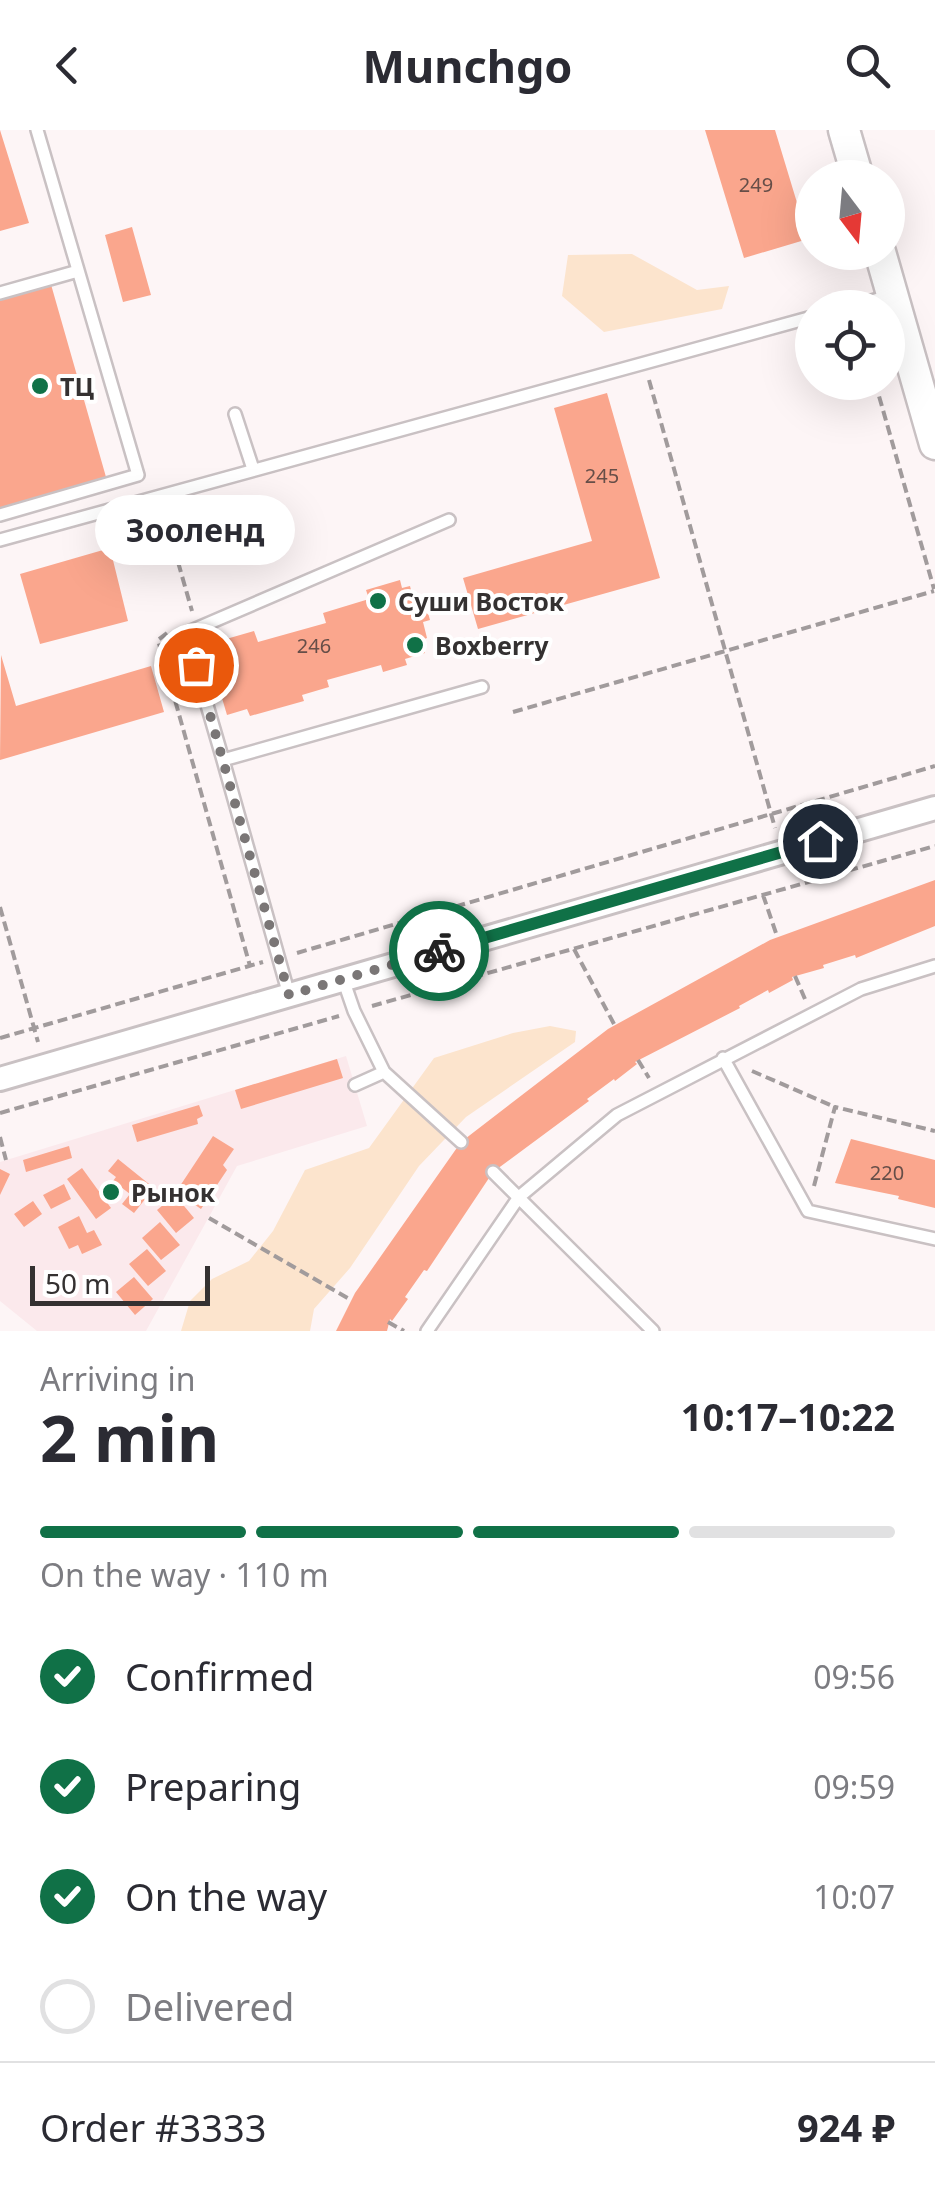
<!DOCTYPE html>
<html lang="en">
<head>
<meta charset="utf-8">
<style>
  :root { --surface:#fff; --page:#f2f2f3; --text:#2b2b33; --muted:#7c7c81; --line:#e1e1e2; --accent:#107147 }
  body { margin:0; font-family:"Noto Sans",sans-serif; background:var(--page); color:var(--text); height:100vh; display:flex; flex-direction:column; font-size:38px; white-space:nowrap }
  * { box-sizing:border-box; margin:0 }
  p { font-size:32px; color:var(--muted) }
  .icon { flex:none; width:55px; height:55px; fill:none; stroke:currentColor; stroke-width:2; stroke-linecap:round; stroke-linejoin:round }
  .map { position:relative; height:1201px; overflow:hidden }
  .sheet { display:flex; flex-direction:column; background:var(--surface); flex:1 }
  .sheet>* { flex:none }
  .needle { width:65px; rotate:164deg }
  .tools { position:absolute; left:795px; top:30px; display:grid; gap:20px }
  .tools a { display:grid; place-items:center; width:110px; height:110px; border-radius:50%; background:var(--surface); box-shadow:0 10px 40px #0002; font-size:50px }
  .scale { position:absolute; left:30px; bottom:25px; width:180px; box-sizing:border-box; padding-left:10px; border:5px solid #343131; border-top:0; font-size:28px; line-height:35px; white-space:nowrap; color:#343131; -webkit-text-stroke:8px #fff; paint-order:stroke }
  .pin { position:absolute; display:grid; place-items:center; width:85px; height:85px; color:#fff; margin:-42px; border:5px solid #fff; border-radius:50%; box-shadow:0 2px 10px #0007 }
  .courier { position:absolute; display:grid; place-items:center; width:100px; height:100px; margin:-50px; border:8px solid #107147; border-radius:50%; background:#fff; color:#222; box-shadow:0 2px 12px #0007 }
  .bubble { position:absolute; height:70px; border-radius:35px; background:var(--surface); box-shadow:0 10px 40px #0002; font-size:32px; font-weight:700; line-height:70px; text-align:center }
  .summary em { font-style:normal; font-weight:700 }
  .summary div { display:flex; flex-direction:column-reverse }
  .summary { display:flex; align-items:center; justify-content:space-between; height:170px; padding:0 40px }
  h1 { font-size:65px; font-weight:700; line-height:75px }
  .bar { display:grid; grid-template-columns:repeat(4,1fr); gap:15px 10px; align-content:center; height:120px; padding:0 40px }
  .bar i { height:12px; border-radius:8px; background:var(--line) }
  .bar .current { background:var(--accent) }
  .bar p { grid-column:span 4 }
  .line { display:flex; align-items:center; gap:25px; padding:0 40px; border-top:2px solid var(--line) }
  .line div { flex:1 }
  ol { padding:0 40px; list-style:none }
  li { display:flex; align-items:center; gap:30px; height:110px }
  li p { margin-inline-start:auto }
  li .icon { padding:10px; border-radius:50%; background:var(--accent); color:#fff; stroke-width:4 }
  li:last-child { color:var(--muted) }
  li i { width:55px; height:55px; border:5px solid var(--line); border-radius:50% }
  header { display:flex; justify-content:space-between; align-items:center; height:130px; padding:0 40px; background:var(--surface); font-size:45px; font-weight:700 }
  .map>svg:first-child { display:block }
  .built { fill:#fbe9ec }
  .green { fill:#fce4cd }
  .building { fill:#faa68d }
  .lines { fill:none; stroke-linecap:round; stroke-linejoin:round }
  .service-casing { stroke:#c9c1c3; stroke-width:16 }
  .minor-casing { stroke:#c9c1c3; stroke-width:28 }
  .tertiary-casing { stroke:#c9c1c3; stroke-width:35 }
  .path { stroke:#a19b9c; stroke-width:4; stroke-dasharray:10 5; stroke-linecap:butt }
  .service { stroke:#fff; stroke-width:11 }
  .minor { stroke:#fff; stroke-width:22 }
  .tertiary { stroke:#fff; stroke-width:30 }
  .done { stroke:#7a7676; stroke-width:10; stroke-dasharray:0 18 }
  .route { stroke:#107147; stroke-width:12 }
  .poi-dot { fill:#107147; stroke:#fff; stroke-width:4 }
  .labels { text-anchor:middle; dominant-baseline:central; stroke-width:8; stroke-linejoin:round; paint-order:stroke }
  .number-label { font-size:20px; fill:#664e48 }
  .poi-label { font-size:25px; font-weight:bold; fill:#343131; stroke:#fff; text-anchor:start }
</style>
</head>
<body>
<header><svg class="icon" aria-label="back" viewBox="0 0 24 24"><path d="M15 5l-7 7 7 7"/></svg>Munchgo<svg class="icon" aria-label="search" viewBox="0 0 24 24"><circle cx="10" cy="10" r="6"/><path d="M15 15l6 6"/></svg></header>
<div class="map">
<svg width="935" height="1201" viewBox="0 0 935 1201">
  <rect width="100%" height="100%" fill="#fdf5f6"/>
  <path class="built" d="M346 926 367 996 237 1036 146 1201H37L0 1171V1032Z"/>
  <path class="green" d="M632 124 697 160 729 156 722 179 604 202 562 166 568 125Z
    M550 896 576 901 575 912 466 987 419 1036 350 1138 314 1179 310 1201H181L190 1171 212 1149 249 1131 273 1101 305 1040 369 1018 434 928 513 903Z"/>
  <path class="building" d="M0 0 29 93 0 101Z
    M705 0H775L808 109 744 128Z
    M132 97 151 165 123 172 105 105Z
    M50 151 106 347 0 378V165Z
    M607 263 660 448 478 499 463 448 592 411 554 278Z
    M110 418 128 491 40 514 20 444Z
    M400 450 402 458 410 456 414 472 424 469 430 490 423 492 427 508 422 510 425 523 405 529 407 535 383 542 381 535 327 550 329 557 302 565 304 571 250 586 247 579 227 585 219 558 208 561 195 518 254 501 258 512 326 493 323 483 369 469 366 460Z
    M1 525 16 576 151 536 164 582 0 630Z
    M935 750V796L856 828 855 825 823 835 824 838 792 847 793 850 769 863 768 860 739 876 740 878 635 932 637 934 615 951 614 949 587 969 589 971 493 1042 427 1141 424 1140 405 1167 408 1169 392 1191 390 1189 387 1201H336L355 1163 461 1012 608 899 770 810Z
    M337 929 343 948 241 979 235 960Z
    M199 975 203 986 197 989 198 994 137 1012 132 995Z
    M213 1006 234 1019 223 1035 227 1040 201 1079 176 1062Z
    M851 1009 935 1030V1078L898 1069 899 1066 835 1053Z
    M69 1016 72 1028 26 1042 23 1030Z
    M118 1029 154 1058 134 1083 122 1074 130 1064 113 1051 116 1047 108 1041Z
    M82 1038 111 1078 96 1089 67 1049Z
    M0 1039 10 1044 0 1065Z
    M64 1054 71 1069 51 1079 43 1065Z
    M175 1065 194 1088 176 1103 157 1080Z
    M33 1071 42 1084 24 1097 14 1084Z
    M79 1086 87 1103 94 1100 102 1115 82 1124 78 1115 69 1119 58 1097Z
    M160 1092 180 1115 161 1130 142 1108Z
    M147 1119 166 1141 148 1156 129 1134Z
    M134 1147 153 1169 135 1185 116 1162Z"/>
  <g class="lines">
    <g class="service-casing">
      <path id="service" d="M0 163 78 141
        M847 178 889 166
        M235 284 253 339
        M0 385 138 345 37 0
        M0 410 812 187
        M223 630 186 503 449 390
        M343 849 354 881 384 942 461 1012
        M289 865 223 630 482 557
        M723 928 808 1081 935 1109
        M355 955 384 942
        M493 1042 653 1201
        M427 1201 519 1067 617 985 861 859 935 836"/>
    </g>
    <g class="minor-casing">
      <path id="minor" d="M0 949 935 678"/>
    </g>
    <g class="tertiary-casing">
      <path id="tertiary" d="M844 0 858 48
        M880 122 935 314"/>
    </g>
    <path class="path" d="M649 250 775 698
      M875 252 934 459
      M174 418 192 481
      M167 503 158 510 250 836
      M513 582 934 461
      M763 765 777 806
      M0 777 38 912
      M574 819 614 894
      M297 823 935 636
      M795 846 805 869
      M372 876 935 716
      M0 908 263 832
      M638 930 649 948
      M752 941 835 977
      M0 983 339 886
      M0 1007 6 1030
      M814 1056 835 977 935 1001
      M209 1088 351 1170
      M388 1192 404 1201"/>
    <use href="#service" class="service"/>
    <use href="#minor" class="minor"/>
    <use href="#tertiary" class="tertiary"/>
  </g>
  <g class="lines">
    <path class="done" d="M196 535 289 865 439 821"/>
    <path class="route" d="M439 821 820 711"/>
  </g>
  <g class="poi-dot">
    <circle cx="40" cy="256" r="10"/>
    <circle cx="378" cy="471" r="10"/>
    <circle cx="415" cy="515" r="10"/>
    <circle cx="111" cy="1062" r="10"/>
  </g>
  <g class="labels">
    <g class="number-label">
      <text x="756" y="54">249</text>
      <text x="602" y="345">245</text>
      <text x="314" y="515">246</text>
      <text x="887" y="1042">220</text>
    </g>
    <g class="poi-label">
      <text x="60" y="256">ТЦ</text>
      <text x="398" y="471">Суши Восток</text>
      <text x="435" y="515">Boxberry</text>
      <text x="131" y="1062">Рынок</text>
    </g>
  </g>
</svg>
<div class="tools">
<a><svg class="needle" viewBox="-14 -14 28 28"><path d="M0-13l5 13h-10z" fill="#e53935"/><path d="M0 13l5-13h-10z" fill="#7c7c81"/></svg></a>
<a><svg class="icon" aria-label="locate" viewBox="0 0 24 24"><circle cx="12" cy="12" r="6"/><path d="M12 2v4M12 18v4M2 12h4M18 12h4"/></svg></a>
</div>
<div class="scale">50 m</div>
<div class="pin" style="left:196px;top:535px;background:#ea580c"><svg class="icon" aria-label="bag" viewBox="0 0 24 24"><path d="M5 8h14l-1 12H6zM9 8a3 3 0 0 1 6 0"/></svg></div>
<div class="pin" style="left:820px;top:711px;background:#1f2937"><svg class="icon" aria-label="home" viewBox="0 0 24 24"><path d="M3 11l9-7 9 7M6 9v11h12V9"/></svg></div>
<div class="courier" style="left:439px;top:821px"><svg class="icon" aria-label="bike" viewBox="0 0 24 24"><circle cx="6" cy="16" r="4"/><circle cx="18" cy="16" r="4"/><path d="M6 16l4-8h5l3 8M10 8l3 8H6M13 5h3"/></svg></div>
<div class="bubble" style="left:95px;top:365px;width:200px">Зооленд</div>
</div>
<section class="sheet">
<div class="summary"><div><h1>2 min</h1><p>Arriving in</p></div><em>10:17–10:22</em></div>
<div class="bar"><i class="current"></i><i class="current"></i><i class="current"></i><i></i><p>On the way · 110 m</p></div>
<ol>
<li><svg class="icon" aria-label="check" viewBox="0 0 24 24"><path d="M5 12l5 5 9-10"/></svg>Confirmed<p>09:56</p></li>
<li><svg class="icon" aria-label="check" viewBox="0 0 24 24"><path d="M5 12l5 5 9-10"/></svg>Preparing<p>09:59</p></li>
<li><svg class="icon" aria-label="check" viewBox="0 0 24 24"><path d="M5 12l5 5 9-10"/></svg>On the way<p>10:07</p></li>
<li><i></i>Delivered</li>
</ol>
<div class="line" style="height:130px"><div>Order #3333</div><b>924 ₽</b></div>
</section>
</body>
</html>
